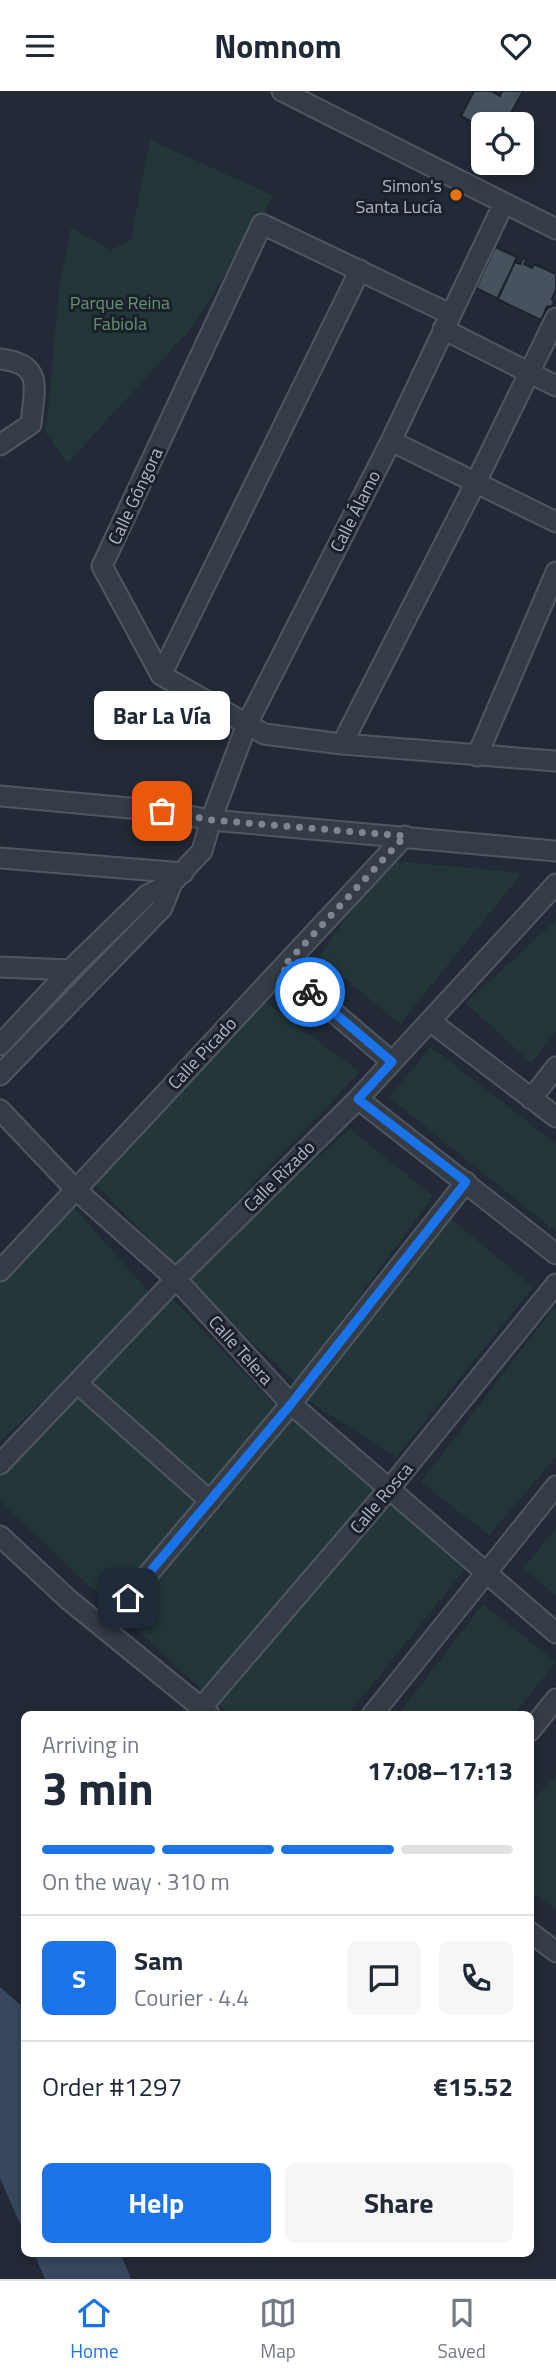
<!DOCTYPE html>
<html lang="en">
<head>
<meta charset="utf-8">
<style>
  :root { --surface:#fff; --page:#f6f6f7; --text:#1f2937; --muted:#747a83; --line:#e0e1e3; --accent:#1a73e8 }
  body { margin:0; font-family:"Titillium Web",sans-serif; background:var(--page); color:var(--text); height:100vh; display:flex; flex-direction:column; font-size:26px; white-space:nowrap }
  * { box-sizing:border-box; margin:0 }
  p { font-size:23px; color:var(--muted) }
  .icon { flex:none; width:38px; height:38px; fill:none; stroke:currentColor; stroke-width:2; stroke-linecap:round; stroke-linejoin:round }
  .map { position:relative; flex:1; overflow:hidden }
  .sheet { position:absolute; left:21px; top:1620px; width:513px; height:546px; display:flex; flex-direction:column; background:var(--surface); border-radius:10px; box-shadow:0 4px 10px #0003 }
  .sheet>* { flex:none }
  .tools { position:absolute; left:471px; top:21px; display:grid; gap:14px }
  .tools a { display:grid; place-items:center; width:63px; height:63px; border-radius:10px; background:var(--surface); box-shadow:0 4px 10px #0003; font-size:35px }
  .pin { position:absolute; display:grid; place-items:center; width:60px; height:60px; color:#fff; margin:-30px; border-radius:14px; box-shadow:0 4px 10px #0006 }
  .courier { position:absolute; display:grid; place-items:center; width:70px; height:70px; margin:-35px; border:5px solid #1a73e8; border-radius:50%; background:#fff; color:#222; box-shadow:0 2px 9px #0007 }
  .bubble { position:absolute; height:49px; border-radius:10px; background:var(--surface); box-shadow:0 4px 10px #0003; font-size:23px; font-weight:700; line-height:49px; text-align:center }
  .overview em { font-style:normal; font-weight:700 }
  .overview div { display:flex; flex-direction:column-reverse }
  .overview { display:flex; align-items:center; justify-content:space-between; height:119px; padding:0 21px }
  h1 { font-size:46px; font-weight:700; line-height:52px }
  .bar { display:grid; grid-template-columns:repeat(4,1fr); gap:10px 7px; align-content:center; height:84px; padding:0 21px }
  .bar i { height:9px; border-radius:5px; background:var(--line) }
  .bar .active { background:var(--accent) }
  .bar p { grid-column:span 4 }
  .line { display:flex; align-items:center; gap:18px; padding:0 21px; border-top:2px solid var(--line) }
  .line div { flex:1 }
  .round { display:grid; place-items:center; flex:none; width:74px; height:74px; border-radius:10px; background:var(--page) }
  .action { display:flex; gap:14px; margin-top:auto; padding:14px 21px }
  .action a { flex:1; height:80px; border-radius:10px; background:var(--accent); color:#fff; font-size:28px; font-weight:700; line-height:80px; text-align:center }
  .action a+a { background:var(--page); color:var(--text) }
  header { display:flex; justify-content:space-between; align-items:center; height:91px; padding:0 21px; background:var(--surface); font-size:32px; font-weight:700 }
  .menu { display:flex; justify-content:space-around; align-items:center; height:98px; border-top:2px solid var(--line); background:var(--surface); font-size:19px; color:var(--muted) }
  .menu a { display:grid; justify-items:center; gap:4px }
  .menu .active { color:var(--accent) }
  .map>svg:first-child { display:block }
  .green { fill:#243738 }
  .water { fill:#37485e }
  .building { fill:#47525f; stroke:#1c232d; stroke-width:2 }
  .lines { fill:none; stroke-linecap:round; stroke-linejoin:round }
  .minor-casing { stroke:#4f5761; stroke-width:23 }
  .minor { stroke:#343c46; stroke-width:19 }
  .done { stroke:#7d8692; stroke-width:7; stroke-dasharray:0 12.6 }
  .route { stroke:#1a73e8; stroke-width:9 }
  .food-dot { fill:#e8710a; stroke:#1a212b; stroke-width:2.5 }
  .labels { text-anchor:middle; dominant-baseline:central; stroke-width:6; stroke-linejoin:round; paint-order:stroke }
  .poi-label { font-size:18px; fill:#aeb7c3; stroke:#1a212b; text-anchor:end }
  .park-label { font-size:18px; fill:#679270; stroke:#1a212b }
  .street-label { font-size:18px; fill:#aeb7c3; stroke:#1a212b }
</style>
</head>
<body>
<header><svg class="icon" aria-label="menu" viewBox="0 0 24 24"><path d="M4 6h16M4 12h16M4 18h16"/></svg>Nomnom<svg class="icon" aria-label="heart" viewBox="0 0 24 24"><path d="M12 20l-8-8c-3-5 5-10 8-4 3-6 11-1 8 4z"/></svg></header>
<div class="map">
<svg width="556" height="2188" viewBox="0 0 556 2188">
  <rect width="100%" height="100%" fill="#212a36"/>
  <path class="green" d="M150 49 274 105 193 235 67 373 46 342 59 199 71 137 111 159 131 148Z
    M385 769 522 782 400 933 319 866Z
    M556 829V940L531 972 466 912Z
    M264 910 360 981 175 1174 91 1089Z
    M431 956 556 1053V1141L389 1006Z
    M350 1038 433 1105 296 1291 181 1187Z
    M71 1113 153 1206 0 1351V1188Z
    M449 1126 533 1196 396 1366 305 1308Z
    M167 1202 276 1315 109 1514 0 1410V1379Z
    M554 1216 556 1217V1366L489 1444 421 1391Z
    M286 1318 464 1479 348 1624H230L116 1520Z
    M556 1437V1505L523 1477Z
    M483 1513 556 1571 513 1624H398Z
    M556 1684V1818L530 1800V1713Z"/>
  <path class="water" d="M0 1896 24 1917V2142L0 2087Z
    M34 2163H121L131 2188H45Z"/>
  <path class="building" d="M474 0H491L500 5 502 0H523L505 33H483V60L473 54 483 37 461 25Z
    M495 156 517 166 498 208 476 197Z
    M523 167 527 169 524 173 532 177 534 173 556 183V199L552 208 554 212 552 215 547 216 541 229 497 208 515 171 520 173Z"/>
  <g class="lines">
    <g class="minor-casing">
      <path id="minor" d="M282 0 556 138
        M450 223 262 133 102 475 161 584 264 643 342 653 556 670
        M443 238 556 295
        M0 268C45 273 34 298 31 333L0 354
        M391 350 556 431
        M161 584 360 179
        M342 653 476 391 556 227
        M477 665 556 481
        M0 705 162 720 211 729 556 760
        M0 767 183 782
        M0 876 70 879
        M282 877 392 971
        M430 930 556 1026
        M0 954 70 879 147 804 172 792 202 760 211 729 247 633 391 350 504 112
        M0 984 162 817 172 792
        M358 1008 556 1163
        M531 1008 556 976
        M0 1019 76 1099 176 1188 291 1313 556 1542
        M0 1180 405 745
        M77 1292 210 1410
        M0 1373 176 1188 358 1008 556 793
        M0 1445 69 1509 209 1623
        M103 1537 291 1313 466 1091
        M201 1617 389 1398 556 1193
        M372 1624 556 1395
        M530 1640 556 1608
        M530 1841 556 1861"/>
    </g>
    <use href="#minor" class="minor"/>
  </g>
  <g class="lines">
    <path class="done" d="M162 720 211 729 405 745 282 877 310 901"/>
    <path class="route" d="M128 1507 291 1313 466 1091 358 1008 392 971 310 901"/>
  </g>
  <circle class="food-dot" cx="456" cy="104" r="7"/>
  <g class="labels">
    <g class="poi-label">
      <text x="442" y="94">Simon's<tspan x="442" dy="21">Santa Lucía</tspan></text>
    </g>
    <g class="park-label">
      <text x="120" y="211">Parque Reina<tspan x="120" dy="21">Fabiola</tspan></text>
    </g>
    <g class="street-label">
      <text transform="translate(135 405) rotate(-65)">Calle Góngora</text>
      <text transform="translate(355 420) rotate(-63)">Calle Álamo</text>
      <text transform="translate(202 962) rotate(-47)">Calle Picado</text>
      <text transform="translate(279 1085) rotate(-45)">Calle Rizado</text>
      <text transform="translate(241 1259) rotate(48)">Calle Telera</text>
      <text transform="translate(381 1407) rotate(-50)">Calle Rosca</text>
    </g>
  </g>
</svg>
<div class="tools">
<a><svg class="icon" aria-label="locate" viewBox="0 0 24 24"><circle cx="12" cy="12" r="6"/><path d="M12 2v4M12 18v4M2 12h4M18 12h4"/></svg></a>
</div>
<div class="pin" style="left:162px;top:720px;background:#ea580c"><svg class="icon" aria-label="bag" viewBox="0 0 24 24"><path d="M5 8h14l-1 12H6zM9 8a3 3 0 0 1 6 0"/></svg></div>
<div class="pin" style="left:128px;top:1507px;background:#1f2937"><svg class="icon" aria-label="home" viewBox="0 0 24 24"><path d="M3 11l9-7 9 7M6 9v11h12V9"/></svg></div>
<div class="courier" style="left:310px;top:901px"><svg class="icon" aria-label="bike" viewBox="0 0 24 24"><circle cx="6" cy="16" r="4"/><circle cx="18" cy="16" r="4"/><path d="M6 16l4-8h5l3 8M10 8l3 8H6M13 5h3"/></svg></div>
<div class="bubble" style="left:94px;top:600px;width:136px">Bar La Vía</div>
<section class="sheet">
<div class="overview"><div><h1>3 min</h1><p>Arriving in</p></div><em>17:08–17:13</em></div>
<div class="bar"><i class="active"></i><i class="active"></i><i class="active"></i><i></i><p>On the way · 310 m</p></div>
<div class="line" style="height:126px"><b class="round" style="background:var(--accent);color:#fff">S</b><div><b>Sam</b><p>Courier · 4.4</p></div><a class="round"><svg class="icon" aria-label="chat" viewBox="0 0 24 24"><path d="M4 5h16v11H9l-5 4z"/></svg></a><a class="round"><svg class="icon" aria-label="phone" viewBox="0 0 24 24"><path d="M5 4h4l2 5-3 2q2 4 5 5l2-3 5 2v4C11 20 4 13 5 4z"/></svg></a></div>
<div class="line" style="height:91px"><div>Order #1297</div><b>€15.52</b></div>
<div class="action"><a>Help</a><a>Share</a></div>
</section>
</div>
<nav class="menu">
<a class="active"><svg class="icon" aria-label="home" viewBox="0 0 24 24"><path d="M3 11l9-7 9 7M6 9v11h12V9"/></svg>Home</a>
<a><svg class="icon" aria-label="map" viewBox="0 0 24 24"><path d="M3 6l6-2 6 2 6-2v14l-6 2-6-2-6 2zM9 4v14M15 6v14"/></svg>Map</a>
<a><svg class="icon" aria-label="saved" viewBox="0 0 24 24"><path d="M7 4h10v16l-5-4-5 4z"/></svg>Saved</a>
</nav>
</body>
</html>
